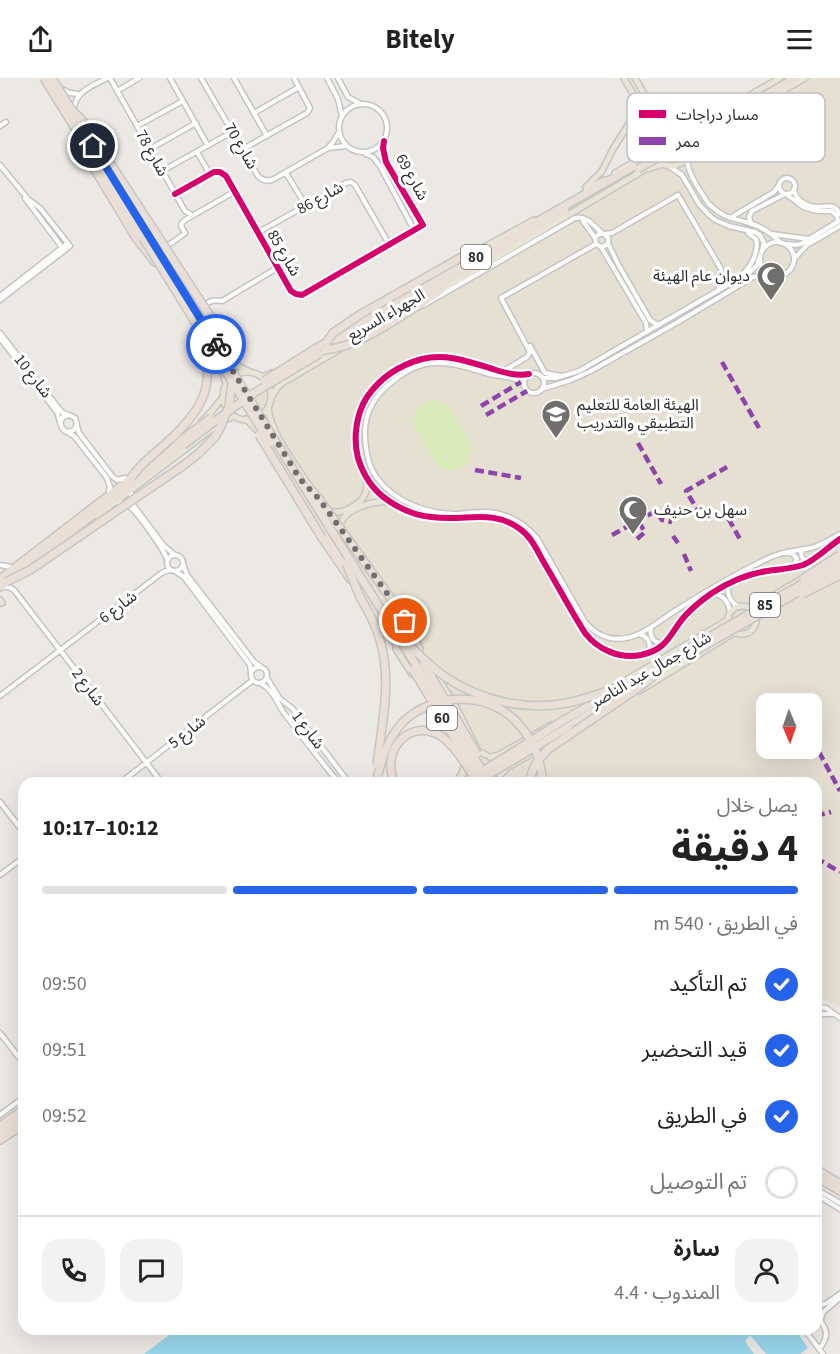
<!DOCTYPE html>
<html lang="ar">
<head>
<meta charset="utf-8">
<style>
  :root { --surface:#fff; --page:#f2f2f2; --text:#222; --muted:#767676; --line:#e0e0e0; --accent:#2563eb }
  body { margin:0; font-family:"Source Sans 3","Noto Sans Arabic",sans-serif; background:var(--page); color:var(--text); direction:rtl; height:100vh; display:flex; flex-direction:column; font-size:22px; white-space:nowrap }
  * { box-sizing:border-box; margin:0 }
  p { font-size:20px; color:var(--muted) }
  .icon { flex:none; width:33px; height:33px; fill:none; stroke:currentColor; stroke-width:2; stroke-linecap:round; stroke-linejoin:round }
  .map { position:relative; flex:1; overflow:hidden; direction:ltr }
  .sheet { position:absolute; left:18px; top:699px; width:804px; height:558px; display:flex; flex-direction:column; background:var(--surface); border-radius:18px; box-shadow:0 6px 24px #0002; direction:rtl }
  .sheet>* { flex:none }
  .needle { width:39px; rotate:178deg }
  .buttons { position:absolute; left:756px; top:615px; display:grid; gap:12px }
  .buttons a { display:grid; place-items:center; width:66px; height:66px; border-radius:12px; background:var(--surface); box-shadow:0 6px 24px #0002; font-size:30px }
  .pin { position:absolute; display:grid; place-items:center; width:51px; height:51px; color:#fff; margin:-26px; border:3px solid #fff; border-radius:50%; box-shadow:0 2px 6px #0007 }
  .courier { position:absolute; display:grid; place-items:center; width:60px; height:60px; margin:-30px; border:4px solid #2563eb; border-radius:50%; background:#fff; color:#222; box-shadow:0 2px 8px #0007 }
  .summary em { font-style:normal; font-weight:700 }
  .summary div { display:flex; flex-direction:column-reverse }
  .summary { display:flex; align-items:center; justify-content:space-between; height:102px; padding:0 24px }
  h1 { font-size:39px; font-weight:700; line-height:45px }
  .bar { display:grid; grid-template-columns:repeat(4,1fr); gap:9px 6px; align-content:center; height:72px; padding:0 24px }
  .bar i { height:8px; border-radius:4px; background:var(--line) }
  .bar .active { background:var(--accent) }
  .bar p { grid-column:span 4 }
  .line { display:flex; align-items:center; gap:15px; padding:0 24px; border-top:2px solid var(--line) }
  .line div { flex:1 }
  .round { display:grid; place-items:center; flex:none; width:63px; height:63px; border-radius:18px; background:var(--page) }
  ol { padding:0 24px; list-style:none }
  li { display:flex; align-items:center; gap:18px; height:66px }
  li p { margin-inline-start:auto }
  li .icon { padding:6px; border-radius:50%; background:var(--accent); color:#fff; stroke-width:4 }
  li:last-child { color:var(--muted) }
  li i { width:33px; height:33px; border:3px solid var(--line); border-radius:50% }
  header { display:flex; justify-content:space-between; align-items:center; height:78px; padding:0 24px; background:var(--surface); font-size:27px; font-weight:700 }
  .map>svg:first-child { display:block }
  .education { fill:#e6e0d3; fill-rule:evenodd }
  .pitch { fill:#d9eabb }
  .water { fill:#99d6ec }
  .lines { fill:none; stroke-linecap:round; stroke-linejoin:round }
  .minor-casing { stroke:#c5c4c5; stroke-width:7 }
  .major-casing { stroke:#c6c5c4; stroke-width:8 }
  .highway-casing { stroke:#c6c5c4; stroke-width:10 }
  .minor { stroke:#fcfcfb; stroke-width:4 }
  .major { stroke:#e8e4d6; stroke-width:5 }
  .highway { stroke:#eadfd6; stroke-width:7 }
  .highway-bridge-casing { stroke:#c6c5c4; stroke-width:10; stroke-linecap:butt }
  .highway-bridge { stroke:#eadfd6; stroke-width:7 }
  .quiet { stroke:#8e44ad; stroke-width:4.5; stroke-dasharray:9 4.5; stroke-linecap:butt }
  .cycleway-casing { stroke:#fff; stroke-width:10 }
  .cycleway { stroke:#d6006c; stroke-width:6 }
  .done { stroke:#706f6e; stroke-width:6; stroke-dasharray:0 10.8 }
  .route { stroke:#2563eb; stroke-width:8 }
  .labels { text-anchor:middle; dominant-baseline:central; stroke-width:6; stroke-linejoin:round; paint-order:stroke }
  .shield { fill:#fff; stroke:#6d6d6d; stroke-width:1.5 }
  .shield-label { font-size:15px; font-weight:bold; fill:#2e2e2e }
  .street-label { font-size:16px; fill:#2e2e2e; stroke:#fff }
  .poi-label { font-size:16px; fill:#2e2e2e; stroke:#fff; text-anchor:start }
  .key { fill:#fff; stroke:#c0c0c0; stroke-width:1.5 }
  .key-label { font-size:16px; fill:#2e2e2e }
</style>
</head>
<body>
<header><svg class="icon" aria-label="menu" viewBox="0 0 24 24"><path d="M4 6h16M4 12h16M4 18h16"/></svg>Bitely<svg class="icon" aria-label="share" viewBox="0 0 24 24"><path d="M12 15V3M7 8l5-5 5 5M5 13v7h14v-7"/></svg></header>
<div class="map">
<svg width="840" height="1276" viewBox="0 0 840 1276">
  <rect width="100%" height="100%" fill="#ece8e4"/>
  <path class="education" d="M791 0H840V928L816 919V705H486L244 319 326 264ZM766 626H812V670H766Z"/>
  <path class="pitch" d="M433 322 440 323 446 327 448 326 475 373 471 376C467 392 451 397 437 387L415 350C411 335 419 325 433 322Z"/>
  <path class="water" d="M177 1251H795L808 1270 800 1276H766L750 1257 745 1263 754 1276H144Z"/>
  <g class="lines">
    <g class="minor-casing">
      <path id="minor" d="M110 0 185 133 192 137
        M170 0 208 68
        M201 0 258 98C263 103 268 104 274 101L328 70 333 64 339 54
        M234 0 267 58
        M327 0 338 21 342 38
        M338 0 348 19 361 26
        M62 11 70 15 78 16
        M117 13 139 0
        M339 50a24 24 0 1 1 48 0a24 24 0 1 1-48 0Z
        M74 31C75 13 93 8 107 0
        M254 35 299 9
        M0 48 6 44
        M137 48 183 23
        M328 70 346 68
        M150 71 196 45
        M243 71 307 35 310 30 294 0
        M197 74 210 96
        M366 76 373 79 380 88 414 152
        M687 78C686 94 700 112 708 125 725 142 732 139 752 146 763 149 773 157 781 165
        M0 87 28 121 40 130 70 168 0 222
        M669 88 682 97 699 126 709 137 715 142 729 148 755 154 760 157 764 165 762 172
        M162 93 232 54
        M286 95 306 128
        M779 108a8 8 0 1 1 16 0a8 8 0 1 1-16 0Z
        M794 111C795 123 808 129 819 129 824 129 829 127 834 129 837 130 838 133 840 136
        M175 116 214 94H220L226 98 291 213 296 216 302 217 423 147 386 84 383 70 384 63
        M786 116 803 129 817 133H832L837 138 838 144
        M25 120 64 172
        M583 140V143L595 160 596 166 601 169C607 168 609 165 608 160L604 156H599L595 160
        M730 140 774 114 779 107
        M751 145 749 139 752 133 785 116
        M257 155 346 105 351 104 355 107 389 166
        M604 156 612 155 678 117 721 191 722 202 718 212
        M772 156 809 161
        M760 181a17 17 0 1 1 34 0a17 17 0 1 1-34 0Z
        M608 165 618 186 650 242 656 246H660
        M787 166 796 167 801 166 839 143
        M166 169 184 156 185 155 181 148 182 145 185 142 234 114
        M601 169 646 245 647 254
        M795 180 807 167 840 148
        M743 196C752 187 759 173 756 161L748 155
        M0 218 68 165
        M422 228 575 140C587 137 594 148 602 155
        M205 230C207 222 214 222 222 223L277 190
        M0 255 59 331 63 335 69 337
        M0 260 57 334 62 350 66 354 71 353 74 352 77 346 75 340 69 337 63 339 60 345
        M530 268 545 295 561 298
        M502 294 527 279 530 274 501 220 596 166
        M524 305a10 10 0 1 1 20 0a10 10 0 1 1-20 0Z
        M529 296C516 298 505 295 493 291 469 284 447 275 422 281 400 287 380 300 367 319 356 336 353 361 358 380 363 396 372 411 386 421 407 436 424 440 450 440 476 440 497 434 520 451 533 460 538 475 546 488 559 510 571 533 585 555 598 572 620 581 641 577 668 571 669 557 684 539 692 530 702 522 712 515 729 504 746 496 767 493 779 491 791 491 803 487 816 482 828 469 840 461
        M543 300H556L579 293 750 194 757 187 759 180
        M523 306C515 298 500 299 489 296 468 290 447 282 426 286 416 288 405 294 397 300 370 319 360 342 367 375 368 383 372 393 377 400 395 424 425 435 454 436 463 436 472 434 481 434 504 433 522 443 537 460L585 544C597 558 613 564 631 559 648 554 663 540 678 531 708 512 739 494 771 479 784 473 797 473 811 470 822 467 831 461 840 456
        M542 311 571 302 591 293 678 244 753 199 761 198H771
        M77 348 79 355 112 398 117 402 125 400
        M68 354 75 359 107 400 110 409 109 413
        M131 413V421L134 428 164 468 175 477
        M116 424C121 425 125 425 130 429 138 435 164 472 167 481
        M802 471C800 478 802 482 808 484
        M787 474 794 477 797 481 792 489
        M167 485a8 8 0 1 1 16 0a8 8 0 1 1-16 0Z
        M183 486 187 497 254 584 261 589
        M0 487 10 489
        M175 493 184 499 250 587 251 595
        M729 505C726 515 730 524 739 529
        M3 509H9L14 512 162 705
        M712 516C723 516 729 524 730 535
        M651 550C649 560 655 566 665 565
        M638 556C648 558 652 566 648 574
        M251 597a8 8 0 1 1 16 0a8 8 0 1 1-16 0Z
        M267 600 280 621 292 630 349 705
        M262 606C273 612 277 625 284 635 302 659 320 682 339 705
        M0 618 163 494 170 492
        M120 705 253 602
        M0 724 24 755
        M0 797 24 779
        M816 929 826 930 840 940
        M816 936H832
        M0 955 24 986
        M0 1037 24 1019
        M816 1111 840 1125
        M816 1116 840 1131
        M816 1228C826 1228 832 1221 840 1216
        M816 1236C826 1250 831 1257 819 1271
        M821 1241 823 1234 840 1220
        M804 1251 823 1276"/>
    </g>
    <g class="major-casing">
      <path id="major" d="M624 0 651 47 654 63
        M635 0 660 44 671 53
        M653 70a18 18 0 1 1 36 0a18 18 0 1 1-36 0Z
        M679 55 688 53 780 0
        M688 74 693 66 700 60 805 0
        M615 95 641 80 653 70
        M586 109 602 93 613 71 630 44 633 34V18
        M586 112 604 102
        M141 139 227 279 240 289 250 294
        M479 172 534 142
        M438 214 644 92 663 86
        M360 242 387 225
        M368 254 399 236
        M221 289 226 306
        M223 318a24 24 0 1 1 48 0a24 24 0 1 1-48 0Z
        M262 299 272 295
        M271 320 277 310 282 305 340 271
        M268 329C270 356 297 388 312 412
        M246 341 262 357
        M202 343 212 333 223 319
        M329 433C341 437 360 428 365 416 368 409 367 403 365 396
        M97 438 221 344 234 338
        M340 450C341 430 374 423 390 424
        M338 452 358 482
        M0 522 2 525
        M728 542a14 14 0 1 1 28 0a14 14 0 1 1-28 0Z
        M390 529 407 553
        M750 531 807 498
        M396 571 412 596
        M432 591 455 627 478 673 486 677
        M618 607 728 542
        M639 613 735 554
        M490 679 499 677 551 647
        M500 697 508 689 559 660
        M456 705 462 695
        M465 705C461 697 462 691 467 683"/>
    </g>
    <g class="highway-casing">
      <path id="highway" d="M709 50 795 0
        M136 160 155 184
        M460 180 480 172
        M421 226 441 212
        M216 247 224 261 230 281
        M329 270 565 133
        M315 271 636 87
        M270 365 402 574
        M198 376 215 359 221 348
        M322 460 351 502
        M356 479 371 506 413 569
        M0 501 181 362
        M0 509 183 367
        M405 543 419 571
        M653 597 692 575
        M564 642 690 570
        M568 649 638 606
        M0 1048 24 1031
        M0 1055 24 1037
        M0 1062 24 1046
        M816 1091 840 1106
        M816 1099 840 1113"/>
    </g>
    <use href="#minor" class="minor"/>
    <use href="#major" class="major"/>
    <use href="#highway" class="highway"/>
    <g class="highway-bridge-casing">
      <path id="highway-bridge" d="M44 0 270 365
        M52 0 274 361 490 705
        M75 35 82 42 216 247
        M74 57 136 160
        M638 91 709 50
        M326 265 333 255 361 236 460 180
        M325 272C360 268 391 244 421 226
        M264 303 315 271
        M221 348 229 328 232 304
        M259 357 322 460
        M181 362 211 340
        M183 367 249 318 319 276
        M131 400C140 386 152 378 164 367 200 335 219 309 200 258
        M309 409 319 421 389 518 405 543
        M346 485C351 496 355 508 360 519 368 533 376 546 380 562 392 603 382 645 377 687
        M804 500 840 477
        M6 504 30 492 184 387 198 376
        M802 516 840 497
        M402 560C416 573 430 589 447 600 482 623 526 633 567 625 587 621 606 613 625 607
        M690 570 840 484
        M692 575 840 490
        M424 586 477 676
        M413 592 482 705
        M376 705C381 683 387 660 404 643 416 632 433 624 449 622 503 615 538 654 543 705
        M395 705C380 675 407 640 439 657 454 666 465 686 475 700
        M464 705 564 642
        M475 705 568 649
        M528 705 535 687 547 672 641 608 656 596"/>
    </g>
    <use href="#highway-bridge" class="highway-bridge"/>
    <path class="quiet" d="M722 284 759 350
      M481 328 521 304
      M486 337 527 313
      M638 365 661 406
      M475 392 521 400
      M722 429 741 463
      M695 438 697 431 686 413 727 389
      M612 457 656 433 662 442 672 444
      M673 458 678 465
      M637 461 645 454 638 443
      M684 476 691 493
      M819 674 840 713
      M816 738 831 734
      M816 780 840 794"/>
    <g class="cycleway-casing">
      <path id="cycleway" d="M175 116 214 94H220L226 98 291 213 296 216 302 217 423 147 386 84 383 70 384 63
        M529 296C516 298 505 295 493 291 469 284 447 275 422 281 400 287 380 300 367 319 356 336 353 361 358 380 363 396 372 411 386 421 407 436 424 440 450 440 476 440 497 434 520 451 533 460 538 475 546 488 559 510 571 533 585 555 598 572 620 581 641 577 668 571 669 557 684 539 692 530 702 522 712 515 729 504 746 496 767 493 779 491 791 491 803 487 816 482 828 469 840 461"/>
    </g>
    <use href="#cycleway" class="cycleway"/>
  </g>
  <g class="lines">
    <path class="done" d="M216 266 300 401 319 421 389 518 405 543"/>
    <path class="route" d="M93 68 216 266"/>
  </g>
  <defs>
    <g id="mosque-pin" transform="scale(1.5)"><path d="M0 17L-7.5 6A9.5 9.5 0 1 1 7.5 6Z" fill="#706f6e" stroke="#fff"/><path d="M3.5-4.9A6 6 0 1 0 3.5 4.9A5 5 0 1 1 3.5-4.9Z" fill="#fff"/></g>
    <g id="university-pin" transform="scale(1.5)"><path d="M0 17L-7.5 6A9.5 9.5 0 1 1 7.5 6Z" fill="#706f6e" stroke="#fff"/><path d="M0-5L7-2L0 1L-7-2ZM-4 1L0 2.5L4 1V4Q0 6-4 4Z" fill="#fff"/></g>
  </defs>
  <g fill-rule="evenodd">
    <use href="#mosque-pin" x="771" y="198"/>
    <use href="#university-pin" x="556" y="336"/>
    <use href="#mosque-pin" x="633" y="432"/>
  </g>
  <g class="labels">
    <g class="shield">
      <rect x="461" y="167" width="30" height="24" rx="4.5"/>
      <rect x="750" y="515" width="30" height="24" rx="4.5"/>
      <rect x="427" y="628" width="30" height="24" rx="4.5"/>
    </g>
    <g class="shield-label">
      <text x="476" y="179">80</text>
      <text x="765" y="527">85</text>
      <text x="442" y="640">60</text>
    </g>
    <g class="street-label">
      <text transform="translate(241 68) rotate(60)">شارع 70</text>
      <text transform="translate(152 75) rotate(61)">شارع 78</text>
      <text transform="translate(412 99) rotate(61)">شارع 69</text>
      <text transform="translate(320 120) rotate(-29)">شارع 86</text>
      <text transform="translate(284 175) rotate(60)">شارع 85</text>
      <text transform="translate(386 237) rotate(-30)">الجهراء السريع</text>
      <text transform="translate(33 298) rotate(52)">شارع 10</text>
      <text transform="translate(118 529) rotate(-37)">شارع 6</text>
      <text transform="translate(651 592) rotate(-30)">شارع جمال عبد الناصر</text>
      <text transform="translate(88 609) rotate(53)">شارع 2</text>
      <text transform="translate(308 652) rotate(53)">شارع 1</text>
      <text transform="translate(187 654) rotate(-38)">شارع 5</text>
    </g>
    <g class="poi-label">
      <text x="750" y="198" text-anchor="end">ديوان عام الهيئة</text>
      <text x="577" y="327">الهيئة العامة للتعليم<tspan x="577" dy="18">التطبيقي والتدريب</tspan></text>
      <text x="654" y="432">سهل بن حنيف</text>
    </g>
  </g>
  <rect x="627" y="15" width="198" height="69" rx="9" class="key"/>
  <rect x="639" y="32" width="27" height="8" fill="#d6006c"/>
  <rect x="639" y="59" width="27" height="8" fill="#8e44ad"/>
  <g class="key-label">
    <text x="676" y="42">مسار دراجات</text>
    <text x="676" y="69">ممر</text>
  </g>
</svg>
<div class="buttons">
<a><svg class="needle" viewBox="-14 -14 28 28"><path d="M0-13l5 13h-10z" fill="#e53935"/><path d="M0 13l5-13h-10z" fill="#767676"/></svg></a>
</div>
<div class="pin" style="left:405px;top:543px;background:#ea580c"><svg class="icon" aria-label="bag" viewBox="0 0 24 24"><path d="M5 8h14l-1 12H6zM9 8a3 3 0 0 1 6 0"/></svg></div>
<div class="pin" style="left:93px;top:68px;background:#1f2937"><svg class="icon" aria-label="home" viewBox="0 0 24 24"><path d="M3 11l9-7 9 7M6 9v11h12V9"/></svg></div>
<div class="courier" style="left:216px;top:266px"><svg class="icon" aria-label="bike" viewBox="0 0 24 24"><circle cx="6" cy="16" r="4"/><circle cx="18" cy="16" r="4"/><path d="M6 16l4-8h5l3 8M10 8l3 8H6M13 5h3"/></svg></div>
<section class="sheet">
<div class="summary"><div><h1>4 دقيقة</h1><p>يصل خلال</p></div><em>10:12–10:17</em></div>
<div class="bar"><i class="active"></i><i class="active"></i><i class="active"></i><i></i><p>في الطريق · 540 m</p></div>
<ol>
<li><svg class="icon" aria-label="check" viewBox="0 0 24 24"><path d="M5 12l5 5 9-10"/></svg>تم التأكيد<p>09:50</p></li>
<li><svg class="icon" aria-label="check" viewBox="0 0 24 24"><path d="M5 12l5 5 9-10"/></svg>قيد التحضير<p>09:51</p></li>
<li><svg class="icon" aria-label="check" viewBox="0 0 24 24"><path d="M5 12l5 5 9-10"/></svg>في الطريق<p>09:52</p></li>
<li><i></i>تم التوصيل</li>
</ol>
<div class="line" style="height:108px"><a class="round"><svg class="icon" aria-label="person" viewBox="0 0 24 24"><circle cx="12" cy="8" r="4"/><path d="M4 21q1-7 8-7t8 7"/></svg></a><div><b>سارة</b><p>المندوب · 4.4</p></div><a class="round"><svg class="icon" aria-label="chat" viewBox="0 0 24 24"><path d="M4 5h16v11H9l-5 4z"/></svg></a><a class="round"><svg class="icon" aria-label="phone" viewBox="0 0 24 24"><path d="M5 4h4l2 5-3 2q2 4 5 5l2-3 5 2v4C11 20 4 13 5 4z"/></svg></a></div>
</section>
</div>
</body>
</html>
